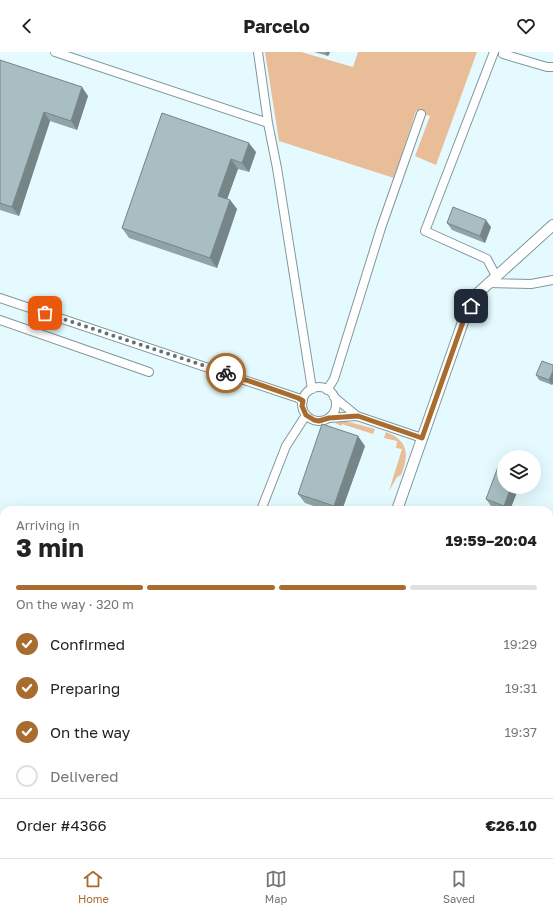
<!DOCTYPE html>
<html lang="en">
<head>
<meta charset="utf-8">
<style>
  :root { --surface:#fff; --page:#f6f6f6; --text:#222; --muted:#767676; --line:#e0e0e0; --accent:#a86c2f }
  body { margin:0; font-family:"Golos Text",sans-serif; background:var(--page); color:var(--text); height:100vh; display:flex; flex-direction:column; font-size:15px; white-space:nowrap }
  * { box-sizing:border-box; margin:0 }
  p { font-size:13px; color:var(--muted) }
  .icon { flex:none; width:22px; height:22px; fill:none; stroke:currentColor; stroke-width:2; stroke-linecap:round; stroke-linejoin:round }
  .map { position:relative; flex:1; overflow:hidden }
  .drawer { position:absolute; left:0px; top:454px; width:553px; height:352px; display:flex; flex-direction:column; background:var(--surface); border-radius:12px 12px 0 0; box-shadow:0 4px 16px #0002 }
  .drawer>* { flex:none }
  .buttons { position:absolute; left:497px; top:398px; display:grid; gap:8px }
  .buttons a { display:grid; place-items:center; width:44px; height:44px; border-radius:50%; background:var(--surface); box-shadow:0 4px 16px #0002; font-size:20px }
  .pin { position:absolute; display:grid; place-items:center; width:34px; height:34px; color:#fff; margin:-17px; border-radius:8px; box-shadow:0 2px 6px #0006 }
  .courier { position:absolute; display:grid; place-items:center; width:40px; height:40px; margin:-20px; border:3px solid #a86c2f; border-radius:50%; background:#fff; color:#222; box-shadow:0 1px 5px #0007 }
  .head em { font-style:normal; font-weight:700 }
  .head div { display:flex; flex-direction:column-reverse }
  .head { display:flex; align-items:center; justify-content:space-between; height:68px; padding:0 16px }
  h1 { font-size:26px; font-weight:700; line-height:30px }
  .bar { display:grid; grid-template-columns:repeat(4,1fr); gap:6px 4px; align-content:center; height:48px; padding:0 16px }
  .bar i { height:5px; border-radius:3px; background:var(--line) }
  .bar .on { background:var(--accent) }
  .bar p { grid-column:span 4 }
  .line { display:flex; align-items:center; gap:10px; padding:0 16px; border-top:1px solid var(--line) }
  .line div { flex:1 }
  ol { padding:0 16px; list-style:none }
  li { display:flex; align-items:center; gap:12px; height:44px }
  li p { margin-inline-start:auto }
  li .icon { padding:4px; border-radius:50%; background:var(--accent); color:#fff; stroke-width:4 }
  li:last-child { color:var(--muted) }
  li i { width:22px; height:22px; border:2px solid var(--line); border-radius:50% }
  header { display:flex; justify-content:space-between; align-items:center; height:52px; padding:0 16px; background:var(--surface); font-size:18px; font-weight:700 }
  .menu { display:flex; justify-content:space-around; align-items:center; height:56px; border-top:1px solid var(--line); background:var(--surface); font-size:11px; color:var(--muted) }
  .menu a { display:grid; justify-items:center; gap:2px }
  .menu .on { color:var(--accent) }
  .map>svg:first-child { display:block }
  .green { fill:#e8bd97 }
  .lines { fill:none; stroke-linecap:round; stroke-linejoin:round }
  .minor-casing { stroke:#82979b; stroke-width:10 }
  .major-casing { stroke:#82979b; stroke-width:12 }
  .highway-casing { stroke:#82979b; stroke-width:13 }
  .minor { stroke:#fff; stroke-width:8 }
  .major { stroke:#fff; stroke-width:10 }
  .highway { stroke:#fff; stroke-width:11 }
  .wall { fill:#90a3a7 }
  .shaded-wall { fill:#768588 }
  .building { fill:#a8bec2; stroke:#768588 }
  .done { stroke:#637173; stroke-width:4; stroke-dasharray:0 7.2 }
  .route { stroke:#a86c2f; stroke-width:5 }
</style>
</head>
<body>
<header><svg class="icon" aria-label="back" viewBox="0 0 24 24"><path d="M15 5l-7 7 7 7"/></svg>Parcelo<svg class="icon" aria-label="heart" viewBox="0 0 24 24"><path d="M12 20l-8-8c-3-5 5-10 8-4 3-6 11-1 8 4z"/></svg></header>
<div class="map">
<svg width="553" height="806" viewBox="0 0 553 806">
  <rect width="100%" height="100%" fill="#e4fafe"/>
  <path class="green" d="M265 0H301L353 15 358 0H477L436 113 415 104 430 64 416 59 394 126 279 89Z
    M342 369 353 371 375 377 373 382 342 372 341 374 335 371Z
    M386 380C409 389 409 403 401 423L397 425 389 439 402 397 396 396 397 389 384 386Z"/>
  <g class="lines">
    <g class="minor-casing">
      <path id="minor" d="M55 0 268 71
        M258 0 268 71 277 116 312 337
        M494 0 425 179 487 207 496 224
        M503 2 547 15H553
        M488 231 531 232 553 228
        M0 246 298 346 303 349
        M0 268 149 320
        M302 352a17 17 0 1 1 34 0a17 17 0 1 1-34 0Z
        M327 338 334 327 381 176 421 62
        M334 345 357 364 422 386
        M329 366 357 364
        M261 458 286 394 306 363
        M0 672 4 668"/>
    </g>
    <g class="major-casing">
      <path id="major" d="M397 458 464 267 478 241 553 173
        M260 806 262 802"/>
    </g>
    <g class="highway-casing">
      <path id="highway" d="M33 806 36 802
        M47 806 50 802
        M64 806 66 802"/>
    </g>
    <use href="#minor" class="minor"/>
    <use href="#major" class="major"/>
    <use href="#highway" class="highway"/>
  </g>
  <path class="wall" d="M314 0H330L328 4Z
    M0 8 88 44 77 78 50 69 19 164 0 158Z
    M162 61 256 100 249 120 238 117 227 147 230 148 237 157 217 216 129 186 122 176Z
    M447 171 491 175 485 191 452 178Z
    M553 313V331L552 333 539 328 536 323Z
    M365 394 342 458H325L305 451 298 442Z
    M504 435H519L510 458H502L491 454 486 447Z
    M549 566 553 567V639L549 638Z"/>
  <path class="shaded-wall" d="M325 0H330L328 4Z
    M82 35 88 44 77 78 71 69Z
    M44 60 50 69 19 164 12 155Z
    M249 91 256 100 249 120 242 111Z
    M231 107 238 117 225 153 218 144Z
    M230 148 237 157 217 216 210 206Z
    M486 168 491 175 485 191 480 184Z
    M553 319V331L552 333 549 328Z
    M358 384 365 394 342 458H337L334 454Z
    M511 435H519L510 458H507L504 454Z"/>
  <path class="building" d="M0 8 82 35 71 69 44 60 12 155 0 151Z
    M162 61 249 91 242 111 231 107 218 144 230 148 210 206 122 176Z
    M453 155 486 168 480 184 447 171Z
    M542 309 553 313V319L549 328 536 323Z
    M322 372 358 384 334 454 298 442Z
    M498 415 504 418V435H511L504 454 486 447Z
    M549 566 553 567V627L549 626Z"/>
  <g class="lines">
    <path class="done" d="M45 261 226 321"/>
    <path class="route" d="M226 321 298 346 303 349 302 354 306 363 314 368 319 369 329 366 358 364 422 386 464 267 471 254"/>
  </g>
</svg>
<div class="buttons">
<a><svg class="icon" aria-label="layers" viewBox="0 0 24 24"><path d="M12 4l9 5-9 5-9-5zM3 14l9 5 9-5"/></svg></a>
</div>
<div class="pin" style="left:45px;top:261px;background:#ea580c"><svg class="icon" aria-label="bag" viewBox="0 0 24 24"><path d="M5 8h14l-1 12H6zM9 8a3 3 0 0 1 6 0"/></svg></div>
<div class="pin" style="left:471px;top:254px;background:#1f2937"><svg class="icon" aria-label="home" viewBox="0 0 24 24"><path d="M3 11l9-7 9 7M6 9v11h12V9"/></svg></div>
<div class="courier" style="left:226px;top:321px"><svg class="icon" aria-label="bike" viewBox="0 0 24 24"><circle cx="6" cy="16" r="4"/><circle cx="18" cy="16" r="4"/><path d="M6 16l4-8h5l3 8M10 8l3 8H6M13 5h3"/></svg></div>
<section class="drawer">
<div class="head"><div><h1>3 min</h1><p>Arriving in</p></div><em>19:59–20:04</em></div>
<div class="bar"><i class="on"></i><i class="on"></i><i class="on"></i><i></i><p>On the way · 320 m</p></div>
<ol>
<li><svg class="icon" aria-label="check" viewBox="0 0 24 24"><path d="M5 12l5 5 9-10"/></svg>Confirmed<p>19:29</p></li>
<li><svg class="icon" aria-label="check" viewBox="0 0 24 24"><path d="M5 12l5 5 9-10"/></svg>Preparing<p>19:31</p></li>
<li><svg class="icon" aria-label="check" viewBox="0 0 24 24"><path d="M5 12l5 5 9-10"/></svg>On the way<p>19:37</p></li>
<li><i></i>Delivered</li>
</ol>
<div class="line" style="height:52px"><div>Order #4366</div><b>€26.10</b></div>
</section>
</div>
<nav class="menu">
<a class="on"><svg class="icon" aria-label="home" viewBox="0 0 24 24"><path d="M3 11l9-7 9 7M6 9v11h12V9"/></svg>Home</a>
<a><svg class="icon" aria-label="map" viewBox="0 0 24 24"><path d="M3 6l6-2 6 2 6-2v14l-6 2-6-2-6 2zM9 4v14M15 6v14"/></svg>Map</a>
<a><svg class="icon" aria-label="saved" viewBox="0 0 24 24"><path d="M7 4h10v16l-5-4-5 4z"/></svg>Saved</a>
</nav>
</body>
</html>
